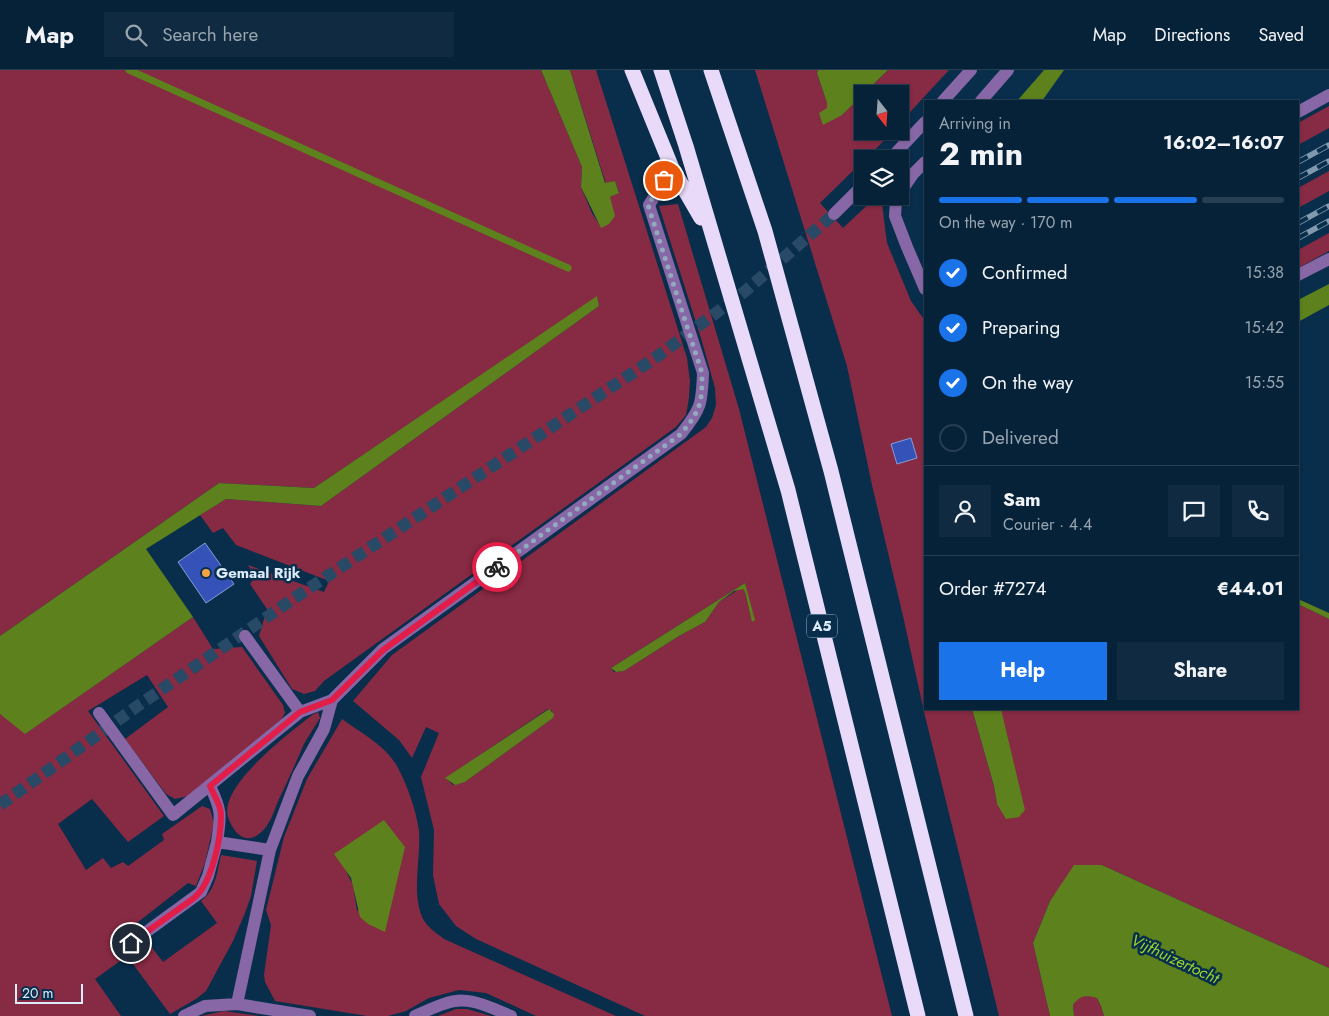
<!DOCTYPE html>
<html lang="en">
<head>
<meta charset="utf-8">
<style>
  :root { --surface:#062239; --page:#0f2a41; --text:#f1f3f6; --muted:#98a4ae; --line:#273f53; --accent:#1a73e8 }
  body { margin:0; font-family:Jost,sans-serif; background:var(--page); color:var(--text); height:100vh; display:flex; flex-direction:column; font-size:19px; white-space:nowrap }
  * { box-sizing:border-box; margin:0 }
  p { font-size:16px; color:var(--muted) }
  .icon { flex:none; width:28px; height:28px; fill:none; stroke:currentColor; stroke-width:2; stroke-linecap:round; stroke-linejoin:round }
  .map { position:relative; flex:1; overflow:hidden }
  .details { position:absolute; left:924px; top:30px; width:375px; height:610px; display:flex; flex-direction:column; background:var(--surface); border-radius:0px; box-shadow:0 1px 4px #0004,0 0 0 1px var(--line) }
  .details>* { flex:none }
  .needle { width:32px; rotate:163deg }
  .controls { position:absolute; left:854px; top:15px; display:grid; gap:10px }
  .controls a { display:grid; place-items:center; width:55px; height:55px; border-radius:0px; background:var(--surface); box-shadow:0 1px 4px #0004,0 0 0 1px var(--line); font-size:25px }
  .scale { position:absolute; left:15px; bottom:12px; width:68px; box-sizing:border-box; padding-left:5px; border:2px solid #ddecfb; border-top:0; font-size:14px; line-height:18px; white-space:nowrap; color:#ddecfb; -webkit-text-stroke:4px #082e4c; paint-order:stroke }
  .pin { position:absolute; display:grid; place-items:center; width:42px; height:42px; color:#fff; margin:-21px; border:2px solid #fff; border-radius:50%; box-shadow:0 1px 5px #0007 }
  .courier { position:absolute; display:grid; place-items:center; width:50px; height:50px; margin:-25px; border:4px solid #e11d48; border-radius:50%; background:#fff; color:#222; box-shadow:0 1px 6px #0007 }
  .headline em { font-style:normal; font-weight:700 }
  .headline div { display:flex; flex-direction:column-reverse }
  .headline { display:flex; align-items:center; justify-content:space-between; height:85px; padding:0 15px }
  h1 { font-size:32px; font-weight:700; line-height:38px }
  .bar { display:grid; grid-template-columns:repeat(4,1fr); gap:8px 5px; align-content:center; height:60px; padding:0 15px }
  .bar i { height:6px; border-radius:4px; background:var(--line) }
  .bar .active { background:var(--accent) }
  .bar p { grid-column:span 4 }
  .line { display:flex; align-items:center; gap:12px; padding:0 15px; border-top:1px solid var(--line) }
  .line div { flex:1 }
  .round { display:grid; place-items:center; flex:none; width:52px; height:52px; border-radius:0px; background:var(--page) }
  ol { padding:0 15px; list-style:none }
  li { display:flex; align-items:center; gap:15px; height:55px }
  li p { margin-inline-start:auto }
  li .icon { padding:5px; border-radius:50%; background:var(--accent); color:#fff; stroke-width:4 }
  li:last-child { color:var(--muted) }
  li i { width:28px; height:28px; border:2px solid var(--line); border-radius:50% }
  .button { display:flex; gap:10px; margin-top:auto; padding:10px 15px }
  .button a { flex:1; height:58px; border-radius:0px; background:var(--accent); color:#fff; font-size:20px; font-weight:700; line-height:58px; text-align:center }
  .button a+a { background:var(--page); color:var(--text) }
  header { display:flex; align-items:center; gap:30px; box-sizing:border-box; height:70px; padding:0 25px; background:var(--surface); border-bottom:1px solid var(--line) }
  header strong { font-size:24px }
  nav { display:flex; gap:28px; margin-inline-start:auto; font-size:18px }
  .search { width:350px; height:45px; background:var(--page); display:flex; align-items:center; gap:12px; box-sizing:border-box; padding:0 18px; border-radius:0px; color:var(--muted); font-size:19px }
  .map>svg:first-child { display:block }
  .green { fill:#872a43; fill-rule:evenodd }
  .water { fill:#5d811c }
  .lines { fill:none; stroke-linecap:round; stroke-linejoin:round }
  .stream { stroke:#5d811c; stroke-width:7 }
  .building { fill:#3552b8; stroke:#869cd4 }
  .minor-tunnel { stroke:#284a66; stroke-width:12; stroke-dasharray:12 6; stroke-linecap:butt }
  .minor { stroke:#8867a6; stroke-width:12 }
  .highway { stroke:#eadaf9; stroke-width:15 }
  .rail-casing { stroke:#8099ae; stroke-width:5.5 }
  .rail { stroke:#082e4c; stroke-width:4; stroke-dasharray:11; stroke-linecap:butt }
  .done { stroke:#92aabe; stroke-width:5; stroke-dasharray:0 9 }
  .route { stroke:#e11d48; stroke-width:6 }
  .poi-dot { fill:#f4a443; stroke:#082e4c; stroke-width:2 }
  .labels { text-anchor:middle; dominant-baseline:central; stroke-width:5; stroke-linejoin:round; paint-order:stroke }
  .shield { fill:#082e4c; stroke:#9db3c6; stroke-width:1 }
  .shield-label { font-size:14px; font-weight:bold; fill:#ddecfb }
  .poi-label { font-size:15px; font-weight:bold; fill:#ddecfb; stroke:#082e4c; text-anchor:start }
  .water-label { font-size:16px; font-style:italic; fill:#9cd630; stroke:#082e4c }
</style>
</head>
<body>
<header>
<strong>Map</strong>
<div class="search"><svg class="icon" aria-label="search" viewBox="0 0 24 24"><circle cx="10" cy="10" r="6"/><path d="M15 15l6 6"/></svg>Search here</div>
<nav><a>Map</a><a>Directions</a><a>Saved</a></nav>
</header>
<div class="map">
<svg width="1329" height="946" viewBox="0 0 1329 946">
  <rect width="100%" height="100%" fill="#082e4c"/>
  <path class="green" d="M0 0H541L582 97 581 117 592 143 601 157 610 127 619 122 615 111 606 114 570 0H596L687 288 690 311 689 328 686 345 676 357 324 611 315 621 304 624 292 619 259 566 267 539 250 514 255 507 248 495 324 522 329 511 236 475 223 458 213 463 200 445 226 429 321 436 599 236 597 227 314 418 219 413 0 566Z
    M755 0H818L817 3 827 33V38L842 45 862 25V61H893L866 89H862V92L820 133 843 158 877 126H881L887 173 911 231 925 251V639H972L994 716 997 734 1001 639H1298V534L1329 549V898L1102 795 1054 825 1050 831 1033 873 1050 946H999L925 646 903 546 872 415 847 296Z
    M888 0H949L900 53V24H864Z
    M1329 36V58L1298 75V53Z
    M1329 101V121L1298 138V118Z
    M678 134 739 339 892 946H645L476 869 456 856 439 834 433 805 434 760 421 707 439 663 426 657 412 688 399 670 353 631 392 585 706 357 712 348 716 335 715 318 701 268 659 136ZM745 513 752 552 745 522 743 519H739L719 532 705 552 679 566 624 601 614 602 611 598ZM548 639 552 641 553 648 465 712 453 715 446 708Z
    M1329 163V181L1298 198V180Z
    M193 547 213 579 242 577 283 635 285 643 281 650 188 726 175 729 166 724 125 669 168 637 147 605 88 641 164 746 128 772 92 729 58 754 86 800 103 788 111 798 123 792 128 796 164 770 162 764 202 736 210 739 214 753 205 793 196 816 188 813 124 863 134 878 146 870 163 892 217 853 201 831C216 820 217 802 221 785L257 791 251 826 245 843 233 871 206 921 196 929 170 944 127 886 95 909 121 946H0V644L26 663Z
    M318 642 320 648C315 656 309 665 304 674 296 692 288 711 279 729 275 738 272 749 266 757 250 777 235 768 228 747 219 715 290 663 312 645Z
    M342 649C361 663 385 675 397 696 407 715 416 739 419 761 421 786 412 820 421 844 424 855 435 862 444 869L616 946H536L486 923 459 920 429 928 406 941 388 946H367L275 931 265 912 264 905 271 855 266 840 284 767 307 709ZM405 777 357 841 353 815 346 801Z
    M1088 925 1097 928 1101 936 1104 946H1074L1073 935 1078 928Z
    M456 939H467L491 946H438Z
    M224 941 259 946H201Z"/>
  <path class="water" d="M541 0H570L605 113 615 111 619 123 610 127 615 146 609 154 601 158 581 117 582 97Z
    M818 0H888L842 45 823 55 819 43 827 38V33L817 3Z
    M1044 0H1064L1042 31H1017Z
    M1329 214V235L1298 252V230Z
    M597 226 599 236 321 436 226 429 146 479 193 547 25 664 0 644V566L219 413 314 418Z
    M745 513 755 550 752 552 745 522 743 519 734 521 719 532 705 552 679 566 624 601 616 602 611 598Z
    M1298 529 1329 543V549L1298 534Z
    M549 639 554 644 553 648 465 712 455 715 445 708Z
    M972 639H1001L1025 740 1019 747 1006 749 997 734 994 716Z
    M384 750 405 777 385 862 368 854 360 847 351 808 334 784Z
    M1074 795H1102L1329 898V946H1104L1101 936 1097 928C1086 925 1080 925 1073 935L1074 946H1050L1033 873 1050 831Z"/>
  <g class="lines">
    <path class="stream" d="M129 0 568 198"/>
  </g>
  <path class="building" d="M911 368 917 388 897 394 891 374Z
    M205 473 234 514 206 533 178 492Z"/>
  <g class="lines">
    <path class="minor-tunnel" d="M0 735 139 635 296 527 655 288 743 223 834 144"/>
    <path class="minor" d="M943 31 971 0
      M981 31 1008 0
      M1298 42 1329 25
      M890 89 925 52
      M900 123 913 104 925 92
      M898 126 896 131 895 146 907 177 925 219
      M834 144 862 116
      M1298 205 1329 189
      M245 566 300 642
      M99 643 173 745 300 642 332 630 383 579 681 364C701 339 702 334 703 303L649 135 672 98
      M210 716C222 741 221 745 217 772L270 780
      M131 873 201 822 208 806 217 772
      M237 934 310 946
      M184 946 205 936 237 934 270 780 298 706 324 659 332 630
      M415 946C460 925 465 926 511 946"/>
    <path class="highway" d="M632 0 672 98 701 148
      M661 0 686 76 788 420 918 946
      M711 0 765 161 831 401 966 946"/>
    <g class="rail-casing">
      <path id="rail" d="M1298 92 1329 75
        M1298 108 1329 91
        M1298 153 1329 136
        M1298 168 1329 151"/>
    </g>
    <use href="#rail" class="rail"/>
  </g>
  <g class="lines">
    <path class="done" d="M497 497 681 364C701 339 702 334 702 303L648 135 664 110"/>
    <path class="route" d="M131 873 194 828C212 813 221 769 221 745 221 735 214 725 210 716L300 642 332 630 383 580 497 497"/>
  </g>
  <circle class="poi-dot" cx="206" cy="503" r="5"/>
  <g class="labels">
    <rect class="shield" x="807" y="544.5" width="30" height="23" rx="4"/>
    <g class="shield-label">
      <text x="822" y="556">A5</text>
    </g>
    <g class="poi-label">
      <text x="216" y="503">Gemaal Rijk</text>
    </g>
    <g class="water-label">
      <text transform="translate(1175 889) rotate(25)">Vijfhuizertocht</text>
    </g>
  </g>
</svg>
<div class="controls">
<a><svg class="needle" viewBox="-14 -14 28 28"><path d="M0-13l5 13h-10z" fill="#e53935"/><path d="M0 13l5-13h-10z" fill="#98a4ae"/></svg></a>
<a><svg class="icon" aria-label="layers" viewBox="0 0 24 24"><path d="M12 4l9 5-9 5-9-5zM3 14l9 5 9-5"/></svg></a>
</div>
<div class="scale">20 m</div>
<div class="pin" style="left:664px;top:110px;background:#ea580c"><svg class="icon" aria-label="bag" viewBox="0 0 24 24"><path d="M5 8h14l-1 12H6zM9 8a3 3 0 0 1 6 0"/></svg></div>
<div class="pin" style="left:131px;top:873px;background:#1f2937"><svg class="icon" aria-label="home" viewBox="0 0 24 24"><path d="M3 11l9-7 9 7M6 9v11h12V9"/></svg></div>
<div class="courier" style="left:497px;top:497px"><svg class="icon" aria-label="bike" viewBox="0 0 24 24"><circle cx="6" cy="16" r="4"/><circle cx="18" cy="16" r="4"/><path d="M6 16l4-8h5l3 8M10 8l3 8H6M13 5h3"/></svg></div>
<section class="details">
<div class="headline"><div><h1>2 min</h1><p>Arriving in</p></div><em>16:02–16:07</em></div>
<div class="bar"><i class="active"></i><i class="active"></i><i class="active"></i><i></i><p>On the way · 170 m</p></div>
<ol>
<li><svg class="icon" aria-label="check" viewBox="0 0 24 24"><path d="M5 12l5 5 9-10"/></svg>Confirmed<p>15:38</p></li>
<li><svg class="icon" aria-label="check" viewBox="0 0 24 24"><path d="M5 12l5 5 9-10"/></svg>Preparing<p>15:42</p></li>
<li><svg class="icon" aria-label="check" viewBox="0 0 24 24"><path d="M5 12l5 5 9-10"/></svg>On the way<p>15:55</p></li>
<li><i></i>Delivered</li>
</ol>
<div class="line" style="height:90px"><a class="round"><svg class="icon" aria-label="person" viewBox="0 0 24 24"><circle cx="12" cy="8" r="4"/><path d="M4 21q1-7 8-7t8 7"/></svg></a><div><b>Sam</b><p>Courier · 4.4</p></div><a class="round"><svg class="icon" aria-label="chat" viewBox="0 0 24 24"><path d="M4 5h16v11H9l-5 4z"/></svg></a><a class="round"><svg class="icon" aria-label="phone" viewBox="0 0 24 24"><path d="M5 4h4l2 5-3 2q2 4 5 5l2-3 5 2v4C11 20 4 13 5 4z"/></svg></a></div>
<div class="line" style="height:65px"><div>Order #7274</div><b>€44.01</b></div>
<div class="button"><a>Help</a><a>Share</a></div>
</section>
</div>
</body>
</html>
